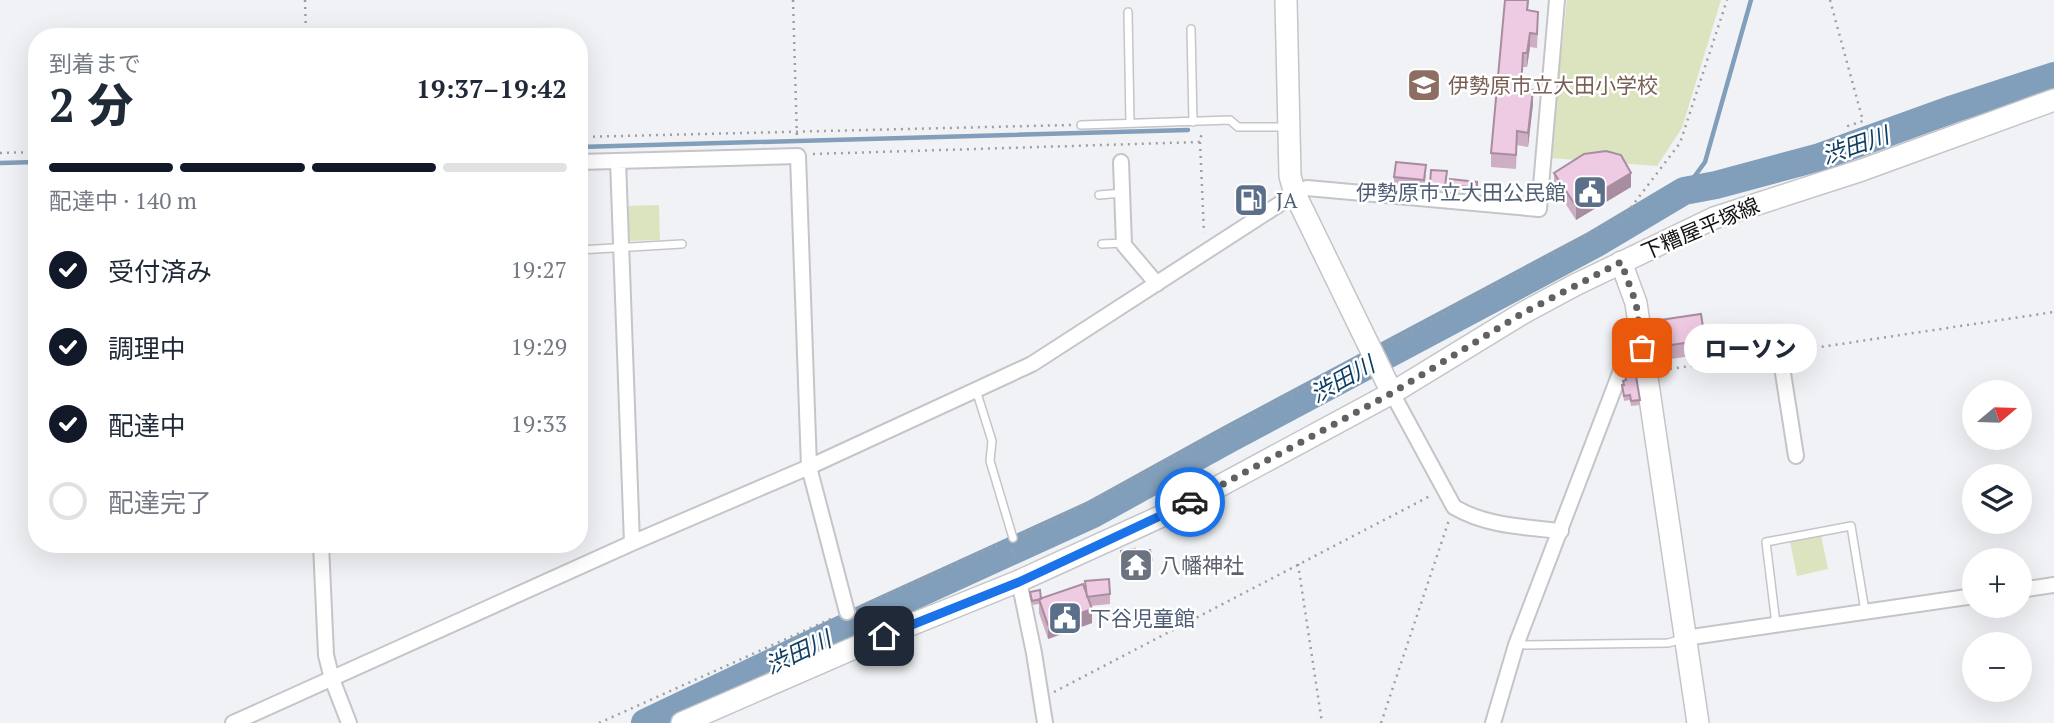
<!DOCTYPE html>
<html lang="ja">
<head>
<meta charset="utf-8">
<style>
  :root { --surface:#fff; --page:#f6f6f7; --text:#1f2937; --muted:#747a83; --line:#e0e1e3; --accent:#111827 }
  body { margin:0; font-family:"PT Serif","Noto Sans JP",serif; background:var(--page); color:var(--text); height:100vh; display:flex; flex-direction:column; font-size:26px; white-space:nowrap }
  * { box-sizing:border-box; margin:0 }
  p { font-size:23px; color:var(--muted) }
  .icon { flex:none; width:38px; height:38px; fill:none; stroke:currentColor; stroke-width:2; stroke-linecap:round; stroke-linejoin:round }
  .map { position:relative; flex:1; overflow:hidden }
  .drawer { position:absolute; left:28px; top:28px; width:560px; height:525px; display:flex; flex-direction:column; background:var(--surface); border-radius:28px; box-shadow:0 7px 28px #0002 }
  .drawer>* { flex:none }
  .needle { width:46px; rotate:71deg }
  .controls { position:absolute; left:1962px; top:380px; display:grid; gap:14px }
  .controls a { display:grid; place-items:center; width:70px; height:70px; border-radius:50%; background:var(--surface); box-shadow:0 7px 28px #0002; font-size:35px }
  .pin { position:absolute; display:grid; place-items:center; width:60px; height:60px; color:#fff; margin:-30px; border-radius:14px; box-shadow:0 4px 10px #0006 }
  .courier { position:absolute; display:grid; place-items:center; width:70px; height:70px; margin:-35px; border:5px solid #1a73e8; border-radius:50%; background:#fff; color:#222; box-shadow:0 2px 9px #0007 }
  .bubble { position:absolute; height:49px; border-radius:24px; background:var(--surface); box-shadow:0 7px 28px #0002; font-size:23px; font-weight:800; line-height:49px; text-align:center }
  .summary em { font-style:normal; font-weight:800 }
  .summary div { display:flex; flex-direction:column-reverse }
  .summary { display:flex; align-items:center; justify-content:space-between; height:119px; padding:0 21px }
  h1 { font-size:46px; font-weight:800; line-height:52px }
  .bar { display:grid; grid-template-columns:repeat(4,1fr); gap:10px 7px; align-content:center; height:84px; padding:0 21px }
  .bar i { height:9px; border-radius:5px; background:var(--line) }
  .bar .current { background:var(--accent) }
  .bar p { grid-column:span 4 }
  ol { padding:0 21px; list-style:none }
  li { display:flex; align-items:center; gap:21px; height:77px }
  li p { margin-inline-start:auto }
  li .icon { padding:7px; border-radius:50%; background:var(--accent); color:#fff; stroke-width:4 }
  li:last-child { color:var(--muted) }
  li i { width:38px; height:38px; border:4px solid var(--line); border-radius:50% }
  .map>svg:first-child { display:block }
  .green { fill:#dce4bf }
  .lines { fill:none; stroke-linecap:round; stroke-linejoin:round }
  .stream { stroke:#819eba; stroke-width:4.5 }
  .river { stroke:#819eba; stroke-width:28 }
  .lane-casing { stroke:#c4c5c8; stroke-width:10 }
  .street-casing { stroke:#c4c5c8; stroke-width:18 }
  .secondary-casing { stroke:#c4c5c8; stroke-width:24 }
  .path { stroke:#9f9fa1; stroke-width:2.5; stroke-dasharray:2 5; stroke-linecap:butt }
  .lane { stroke:#fff; stroke-width:7 }
  .street { stroke:#fff; stroke-width:14 }
  .secondary { stroke:#fff; stroke-width:21 }
  .wall { fill:#ceaec3 }
  .shaded-wall { fill:#a78d9f }
  .building { fill:#efcae3; stroke:#a78d9f; stroke-width:2 }
  .done { stroke:#616163; stroke-width:7; stroke-dasharray:0 12.6 }
  .route { stroke:#1a73e8; stroke-width:9 }
  .labels { text-anchor:middle; dominant-baseline:central; stroke-width:5; stroke-linejoin:round; paint-order:stroke }
  .education-label { font-size:21px; fill:#785e54; stroke:#fff; text-anchor:start }
  .service-label { font-size:21px; fill:#4e5e75; stroke:#fff; text-anchor:start }
  .street-label { font-size:21px; fill:#131314; stroke:#fff }
  .worship-label { font-size:21px; fill:#5b616d; stroke:#fff; text-anchor:start }
  .water-label { font-size:23px; font-style:italic; fill:#103f65; stroke:#fff }
</style>
</head>
<body>
<div class="map">
<svg width="2054" height="723" viewBox="0 0 2054 723">
  <rect width="100%" height="100%" fill="#f1f2f5"/>
  <path class="green" d="M1567 0H1721L1682 128 1657 166 1550 158Z
    M659 205 660 240 628 241 627 206Z
    M1821 535 1828 569 1797 576 1790 542Z"/>
  <g class="lines">
    <path class="stream" d="M579 147 1188 130
      M0 163 37 162
      M1684 191 1705 162 1751 0"/>
    <path class="river" d="M645 723 876 613 1093 514 1229 439 1595 244 1684 191 1716 185 1820 157 1953 109 2054 76"/>
    <g class="lane-casing">
      <path id="lane" d="M1128 12 1130 123
        M1191 29 1193 122
        M1081 125 1230 120 1238 127H1285
        M1099 195 1122 193
        M1102 244 1124 243
        M579 250 682 244
        M976 390 992 441 990 461 1013 538
        M1776 624 1766 542 1851 526 1865 611
        M1516 645 1668 643 1683 639"/>
    </g>
    <g class="street-casing">
      <path id="street" d="M618 161 632 543
        M579 162 798 156 809 467 847 612
        M1121 162 1124 245 1157 284
        M1780 354 1796 456
        M1392 393 1454 507C1486 526 1524 527 1561 531
        M321 544 326 655 332 679 349 723
        M1019 581 1034 653 1045 723
        M2020 590 2054 585
        M1685 638 1974 596
        M233 723 632 543 809 467 1032 364 1295 194 1307 188 1539 209 1557 0
        M1493 723 1516 645 1625 360 1642 348"/>
    </g>
    <g class="secondary-casing">
      <path id="secondary" d="M1286 0 1290 176 1295 194 1392 393
        M1621 262 1636 303 1698 723
        M682 723 861 645 1019 581 1175 510 1392 393 1523 313 1575 285 1714 218 1862 170 2054 100"/>
    </g>
    <path class="path" d="M305 0 306 37
      M793 0 797 140
      M1830 0 1863 121 1848 126 1856 151
      M579 137 1071 125
      M1200 142 1204 233
      M0 153 37 152
      M813 154 1200 142 1202 131
      M1387 344 1626 214 1680 143 1727 0
      M1794 351 2054 312
      M1663 370 1767 355
      M1024 533 1070 512 1356 360
      M1012 550 1017 563
      M1298 564 1322 723
      M861 606 1002 543
      M1054 692 1430 496
      M599 723 835 617
      M1381 723 1449 520"/>
    <use href="#lane" class="lane"/>
    <use href="#street" class="street"/>
    <use href="#secondary" class="secondary"/>
  </g>
  <path class="wall" d="M1505 0H1529L1528 10 1538 26 1537 48 1530 47 1527 67H1523L1522 89 1533 104 1528 147 1517 145 1516 169 1491 167V153Z
    M1447 171 1445 191 1430 189V184Z
    M1554 173 1631 187 1576 220 1554 186Z
    M1426 175 1424 190 1394 186V177Z
    M1450 179 1477 187V193L1450 190Z
    M1653 321 1705 340V354L1657 361 1653 335Z
    M1625 372 1640 400V405L1631 406 1630 400 1624 401 1622 385H1623V381L1626 380Z
    M1121 551 1135 552 1152 560V569L1137 571V574L1123 576Z
    M1085 581 1110 594V604L1090 606 1092 623 1048 639 1039 613V604L1032 605 1030 592 1041 599 1085 590Z"/>
  <path class="shaded-wall" d="M1530 33V47L1527 67V53Z
    M1533 90V104L1528 147V133Z
    M1631 173V187L1576 220V206Z
    M1092 609V623L1048 639V625Z"/>
  <path class="building" d="M1505 0H1528L1527 10 1538 12 1537 34 1530 33 1527 53H1523L1521 89 1533 90 1528 133 1517 131 1516 155 1491 153Z
    M1606 151 1621 155 1631 173 1576 206 1554 173 1584 154Z
    M1396 162 1426 165 1424 180 1394 177Z
    M1431 170 1447 171 1445 186 1430 184Z
    M1450 179 1477 182V188L1450 185Z
    M1701 314 1705 340 1657 347 1653 321Z
    M1635 370 1640 400 1631 401 1630 395 1624 396 1622 385H1624L1623 381 1626 380 1625 372Z
    M1135 549V552L1150 550 1152 560 1136 562 1137 565 1123 567 1121 551Z
    M1109 579 1110 594 1087 597 1085 581Z
    M1083 584 1092 609 1048 625 1039 599Z
    M1040 590 1041 599 1032 601 1030 592Z"/>
  <g class="lines">
    <path class="done" d="M1190 502 1392 393 1523 313 1621 262 1636 303 1642 348"/>
    <path class="route" d="M884 636 1019 582 1190 502"/>
  </g>
  <defs>
    <g id="school-square" transform="scale(1.75)"><rect x="-9" y="-9" width="18" height="18" rx="4" fill="#8d6e63" stroke="#fff"/><path d="M0-5L7-2L0 1L-7-2ZM-4 1L0 2.5L4 1V4Q0 6-4 4Z" fill="#fff"/></g>
    <g id="civic-square" transform="scale(1.75)"><rect x="-9" y="-9" width="18" height="18" rx="4" fill="#5c6f8a" stroke="#fff"/><path d="M-.6-6.5H3V-4.5H.6V-3L4-1V1h2V6H-6V1h2V-1L-.6-3ZM-1.2 2.5V6h2.4V2.5Z" fill="#fff"/></g>
    <g id="fuel-square" transform="scale(1.75)"><rect x="-9" y="-9" width="18" height="18" rx="4" fill="#5c6f8a" stroke="#fff"/><path d="M-5.5-6h7V0h2V4h1.3V-2.5L3-4.5l.8-.8L6-3V5H2.5V1h-1V6h-7ZM-4.2-4.7v3.2H.2V-4.7Z" fill="#fff"/></g>
    <g id="temple-square" transform="scale(1.75)"><rect x="-9" y="-9" width="18" height="18" rx="4" fill="#6b7280" stroke="#fff"/><path d="M0-6L5-2H3V0L6.5 2.5H4V6H1.5V3h-3V6H-4V2.5H-6.5L-3 0V-2H-5Z" fill="#fff"/></g>
  </defs>
  <g fill-rule="evenodd">
    <use href="#school-square" x="1424" y="85"/>
    <use href="#civic-square" x="1590" y="192"/>
    <use href="#fuel-square" x="1251" y="200"/>
    <use href="#temple-square" x="1136" y="565"/>
    <use href="#civic-square" x="1065" y="618"/>
  </g>
  <g class="labels">
    <g class="education-label">
      <text x="1448" y="85">伊勢原市立大田小学校</text>
    </g>
    <g class="service-label">
      <text x="1566" y="192" text-anchor="end">伊勢原市立大田公民館</text>
      <text x="1276" y="200">JA</text>
      <text x="1090" y="618">下谷児童館</text>
    </g>
    <g class="street-label">
      <text transform="translate(1700 228) rotate(-23)">下糟屋平塚線</text>
    </g>
    <g class="worship-label">
      <text x="1160" y="565">八幡神社</text>
    </g>
    <g class="water-label">
      <text transform="translate(1855 145) rotate(-19)">渋田川</text>
      <text transform="translate(1342 379) rotate(-29)">渋田川</text>
      <text transform="translate(798 652) rotate(-25)">渋田川</text>
    </g>
  </g>
</svg>
<div class="controls">
<a><svg class="needle" viewBox="-14 -14 28 28"><path d="M0-13l5 13h-10z" fill="#e53935"/><path d="M0 13l5-13h-10z" fill="#747a83"/></svg></a>
<a><svg class="icon" aria-label="layers" viewBox="0 0 24 24"><path d="M12 4l9 5-9 5-9-5zM3 14l9 5 9-5"/></svg></a>
<a>+</a>
<a>−</a>
</div>
<div class="pin" style="left:1642px;top:348px;background:#ea580c"><svg class="icon" aria-label="bag" viewBox="0 0 24 24"><path d="M5 8h14l-1 12H6zM9 8a3 3 0 0 1 6 0"/></svg></div>
<div class="pin" style="left:884px;top:636px;background:#1f2937"><svg class="icon" aria-label="home" viewBox="0 0 24 24"><path d="M3 11l9-7 9 7M6 9v11h12V9"/></svg></div>
<div class="courier" style="left:1190px;top:502px"><svg class="icon" aria-label="car" viewBox="0 0 24 24"><path d="M5 17H2v-5l4-1 3-4h7l3 4 3 1v5h-3M9 17h6M6 11h13"/><circle cx="7" cy="17" r="2"/><circle cx="17" cy="17" r="2"/></svg></div>
<div class="bubble" style="left:1684px;top:324px;width:133px">ローソン</div>
<section class="drawer">
<div class="summary"><div><h1>2 分</h1><p>到着まで</p></div><em>19:37–19:42</em></div>
<div class="bar"><i class="current"></i><i class="current"></i><i class="current"></i><i></i><p>配達中 · 140 m</p></div>
<ol>
<li><svg class="icon" aria-label="check" viewBox="0 0 24 24"><path d="M5 12l5 5 9-10"/></svg>受付済み<p>19:27</p></li>
<li><svg class="icon" aria-label="check" viewBox="0 0 24 24"><path d="M5 12l5 5 9-10"/></svg>調理中<p>19:29</p></li>
<li><svg class="icon" aria-label="check" viewBox="0 0 24 24"><path d="M5 12l5 5 9-10"/></svg>配達中<p>19:33</p></li>
<li><i></i>配達完了</li>
</ol>
</section>
</div>
</body>
</html>
